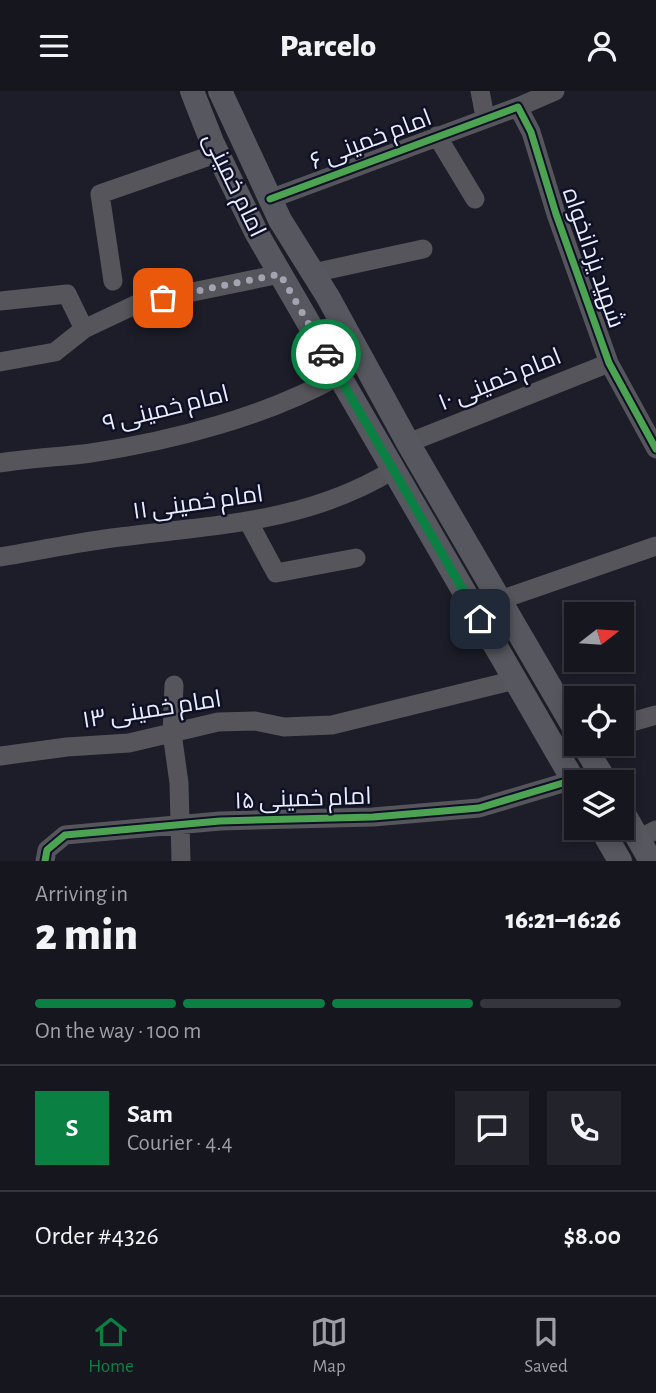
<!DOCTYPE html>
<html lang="en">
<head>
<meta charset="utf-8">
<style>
  :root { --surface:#16161f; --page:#23232c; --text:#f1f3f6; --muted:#9e9fa4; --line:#35353d; --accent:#0b8043 }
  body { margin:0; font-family:"Alegreya Sans",Cairo,sans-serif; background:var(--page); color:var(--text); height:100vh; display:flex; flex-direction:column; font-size:26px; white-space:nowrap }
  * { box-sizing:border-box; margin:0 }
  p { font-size:23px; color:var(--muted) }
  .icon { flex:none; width:38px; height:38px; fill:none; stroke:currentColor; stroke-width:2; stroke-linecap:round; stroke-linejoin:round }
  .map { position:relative; height:770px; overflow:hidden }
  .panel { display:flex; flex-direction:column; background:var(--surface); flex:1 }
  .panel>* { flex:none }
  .needle { width:46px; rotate:73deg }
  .controls { position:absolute; left:564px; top:511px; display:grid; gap:14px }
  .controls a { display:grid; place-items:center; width:70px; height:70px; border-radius:0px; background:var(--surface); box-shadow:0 4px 10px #0003,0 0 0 2px var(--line); font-size:35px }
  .pin { position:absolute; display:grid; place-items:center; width:60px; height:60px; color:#fff; margin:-30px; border-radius:14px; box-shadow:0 4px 10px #0006 }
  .courier { position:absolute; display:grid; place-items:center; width:70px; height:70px; margin:-35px; border:5px solid #0b8043; border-radius:50%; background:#fff; color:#222; box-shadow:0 2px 9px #0007 }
  .headline em { font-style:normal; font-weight:800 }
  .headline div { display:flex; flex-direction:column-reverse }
  .headline { display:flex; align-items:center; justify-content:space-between; height:119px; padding:0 35px }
  h1 { font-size:46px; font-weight:800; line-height:52px }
  .bar { display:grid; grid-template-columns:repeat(4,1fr); gap:10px 7px; align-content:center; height:84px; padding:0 35px }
  .bar i { height:9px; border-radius:5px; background:var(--line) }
  .bar .active { background:var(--accent) }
  .bar p { grid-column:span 4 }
  .line { display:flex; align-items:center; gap:18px; padding:0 35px; border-top:2px solid var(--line) }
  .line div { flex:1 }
  .round { display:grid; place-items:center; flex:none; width:74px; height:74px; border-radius:0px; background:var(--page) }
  header { display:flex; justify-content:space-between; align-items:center; height:91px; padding:0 35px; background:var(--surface); font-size:32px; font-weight:800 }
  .tabs { display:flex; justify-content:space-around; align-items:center; height:98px; border-top:2px solid var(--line); background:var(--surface); font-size:19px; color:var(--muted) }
  .tabs a { display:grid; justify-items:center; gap:4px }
  .tabs .active { color:var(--accent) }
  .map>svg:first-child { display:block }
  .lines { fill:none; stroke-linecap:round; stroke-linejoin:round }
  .minor { stroke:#55555b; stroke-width:19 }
  .major { stroke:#57585f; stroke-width:24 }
  .cycleway-casing { stroke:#0e1025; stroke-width:11 }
  .cycleway { stroke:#4ca352; stroke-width:7 }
  .done { stroke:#a2a4b2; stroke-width:7; stroke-dasharray:0 12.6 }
  .route { stroke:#0b8043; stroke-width:9 }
  .labels { text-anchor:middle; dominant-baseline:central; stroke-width:5; stroke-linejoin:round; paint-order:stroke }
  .street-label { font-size:24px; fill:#e9ecfb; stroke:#0e1025 }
</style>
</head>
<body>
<header><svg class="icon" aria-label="menu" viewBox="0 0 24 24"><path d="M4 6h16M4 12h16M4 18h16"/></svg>Parcelo<svg class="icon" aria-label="person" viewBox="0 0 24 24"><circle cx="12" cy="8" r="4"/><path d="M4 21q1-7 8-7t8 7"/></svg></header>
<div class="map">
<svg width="656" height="770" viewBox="0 0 656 770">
  <rect width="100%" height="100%" fill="#1d1d29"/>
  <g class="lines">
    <path class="minor" d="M480 0 485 26
      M518 16 555 0
      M437 45 475 108
      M270 108 518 16 531 41 556 123 609 272 656 358
      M313 182 423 158
      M113 190 100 103 218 62
      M0 210 67 203 84 238
      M0 271 55 261 84 238 139 212 280 183
      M408 352 609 272
      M0 372C30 367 61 366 91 362 171 350 268 325 338 285
      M248 430 276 482 356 467
      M0 466C35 460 70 453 105 448 207 434 303 434 393 379
      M500 509 656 455
      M174 594 172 642 179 692 181 770
      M621 634 656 624
      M0 665 67 656 129 652 218 631 255 630 284 636 332 634 515 589
      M638 748 656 739
      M45 770 47 759 65 744 220 730 373 726 479 717 573 689"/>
    <path class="major" d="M192 0 212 51 256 141 576 694
      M220 0 280 129 328 206 408 352 576 640
      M583 653 606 691
      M621 718 651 770
      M601 737 620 770"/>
    <g class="cycleway-casing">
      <path id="cycleway" d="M270 108 518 16 531 41 556 123 609 272 656 358
        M45 770 47 759 65 744 220 730 373 726 479 717 573 689"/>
    </g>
    <use href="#cycleway" class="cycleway"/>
  </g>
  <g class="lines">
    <path class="done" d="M163 207 280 183 326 263"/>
    <path class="route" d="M326 263 480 528"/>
  </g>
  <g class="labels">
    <g class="street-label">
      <text transform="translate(371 49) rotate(-21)">امام خمینی ۶</text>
      <text transform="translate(234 94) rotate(64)">امام خمینی</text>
      <text transform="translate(593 167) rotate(71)">شهید یزدانخواه</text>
      <text transform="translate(500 289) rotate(-22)">امام خمینی ۱۰</text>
      <text transform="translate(166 318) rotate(-14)">امام خمینی ۹</text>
      <text transform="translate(198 412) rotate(-8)">امام خمینی ۱۱</text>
      <text transform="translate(152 619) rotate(-9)">امام خمینی ۱۳</text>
      <text transform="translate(303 708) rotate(-2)">امام خمینی ۱۵</text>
    </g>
  </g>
</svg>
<div class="controls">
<a><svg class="needle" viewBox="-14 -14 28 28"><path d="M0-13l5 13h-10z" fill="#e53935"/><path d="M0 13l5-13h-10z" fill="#9e9fa4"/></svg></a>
<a><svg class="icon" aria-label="locate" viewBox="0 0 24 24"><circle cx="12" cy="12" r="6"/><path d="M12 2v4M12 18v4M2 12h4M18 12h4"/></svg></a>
<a><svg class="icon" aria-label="layers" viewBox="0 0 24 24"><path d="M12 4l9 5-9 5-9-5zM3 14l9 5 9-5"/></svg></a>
</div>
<div class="pin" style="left:163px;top:207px;background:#ea580c"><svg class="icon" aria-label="bag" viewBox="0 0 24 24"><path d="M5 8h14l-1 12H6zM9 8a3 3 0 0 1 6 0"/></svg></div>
<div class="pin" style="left:480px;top:528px;background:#1f2937"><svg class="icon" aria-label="home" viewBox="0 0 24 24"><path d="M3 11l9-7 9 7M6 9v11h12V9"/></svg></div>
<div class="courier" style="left:326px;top:263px"><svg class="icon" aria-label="car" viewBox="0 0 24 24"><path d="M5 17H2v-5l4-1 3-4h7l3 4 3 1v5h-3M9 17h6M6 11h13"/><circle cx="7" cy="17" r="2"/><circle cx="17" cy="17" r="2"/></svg></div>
</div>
<section class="panel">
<div class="headline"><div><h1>2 min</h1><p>Arriving in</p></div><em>16:21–16:26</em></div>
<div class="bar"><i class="active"></i><i class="active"></i><i class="active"></i><i></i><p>On the way · 100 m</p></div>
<div class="line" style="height:126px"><b class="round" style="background:var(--accent);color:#fff">S</b><div><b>Sam</b><p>Courier · 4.4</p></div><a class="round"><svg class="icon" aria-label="chat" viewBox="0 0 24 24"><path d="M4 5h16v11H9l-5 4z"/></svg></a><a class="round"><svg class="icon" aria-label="phone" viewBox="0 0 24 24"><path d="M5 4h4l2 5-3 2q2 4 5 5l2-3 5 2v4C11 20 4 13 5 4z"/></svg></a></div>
<div class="line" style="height:91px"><div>Order #4326</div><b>$8.00</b></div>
</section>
<nav class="tabs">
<a class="active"><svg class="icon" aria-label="home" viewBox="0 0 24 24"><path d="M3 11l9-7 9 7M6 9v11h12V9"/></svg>Home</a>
<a><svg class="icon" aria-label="map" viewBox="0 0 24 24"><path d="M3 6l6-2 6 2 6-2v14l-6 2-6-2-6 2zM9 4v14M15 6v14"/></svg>Map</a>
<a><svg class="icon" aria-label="saved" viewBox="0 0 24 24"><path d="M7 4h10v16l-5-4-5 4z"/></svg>Saved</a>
</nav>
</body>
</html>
